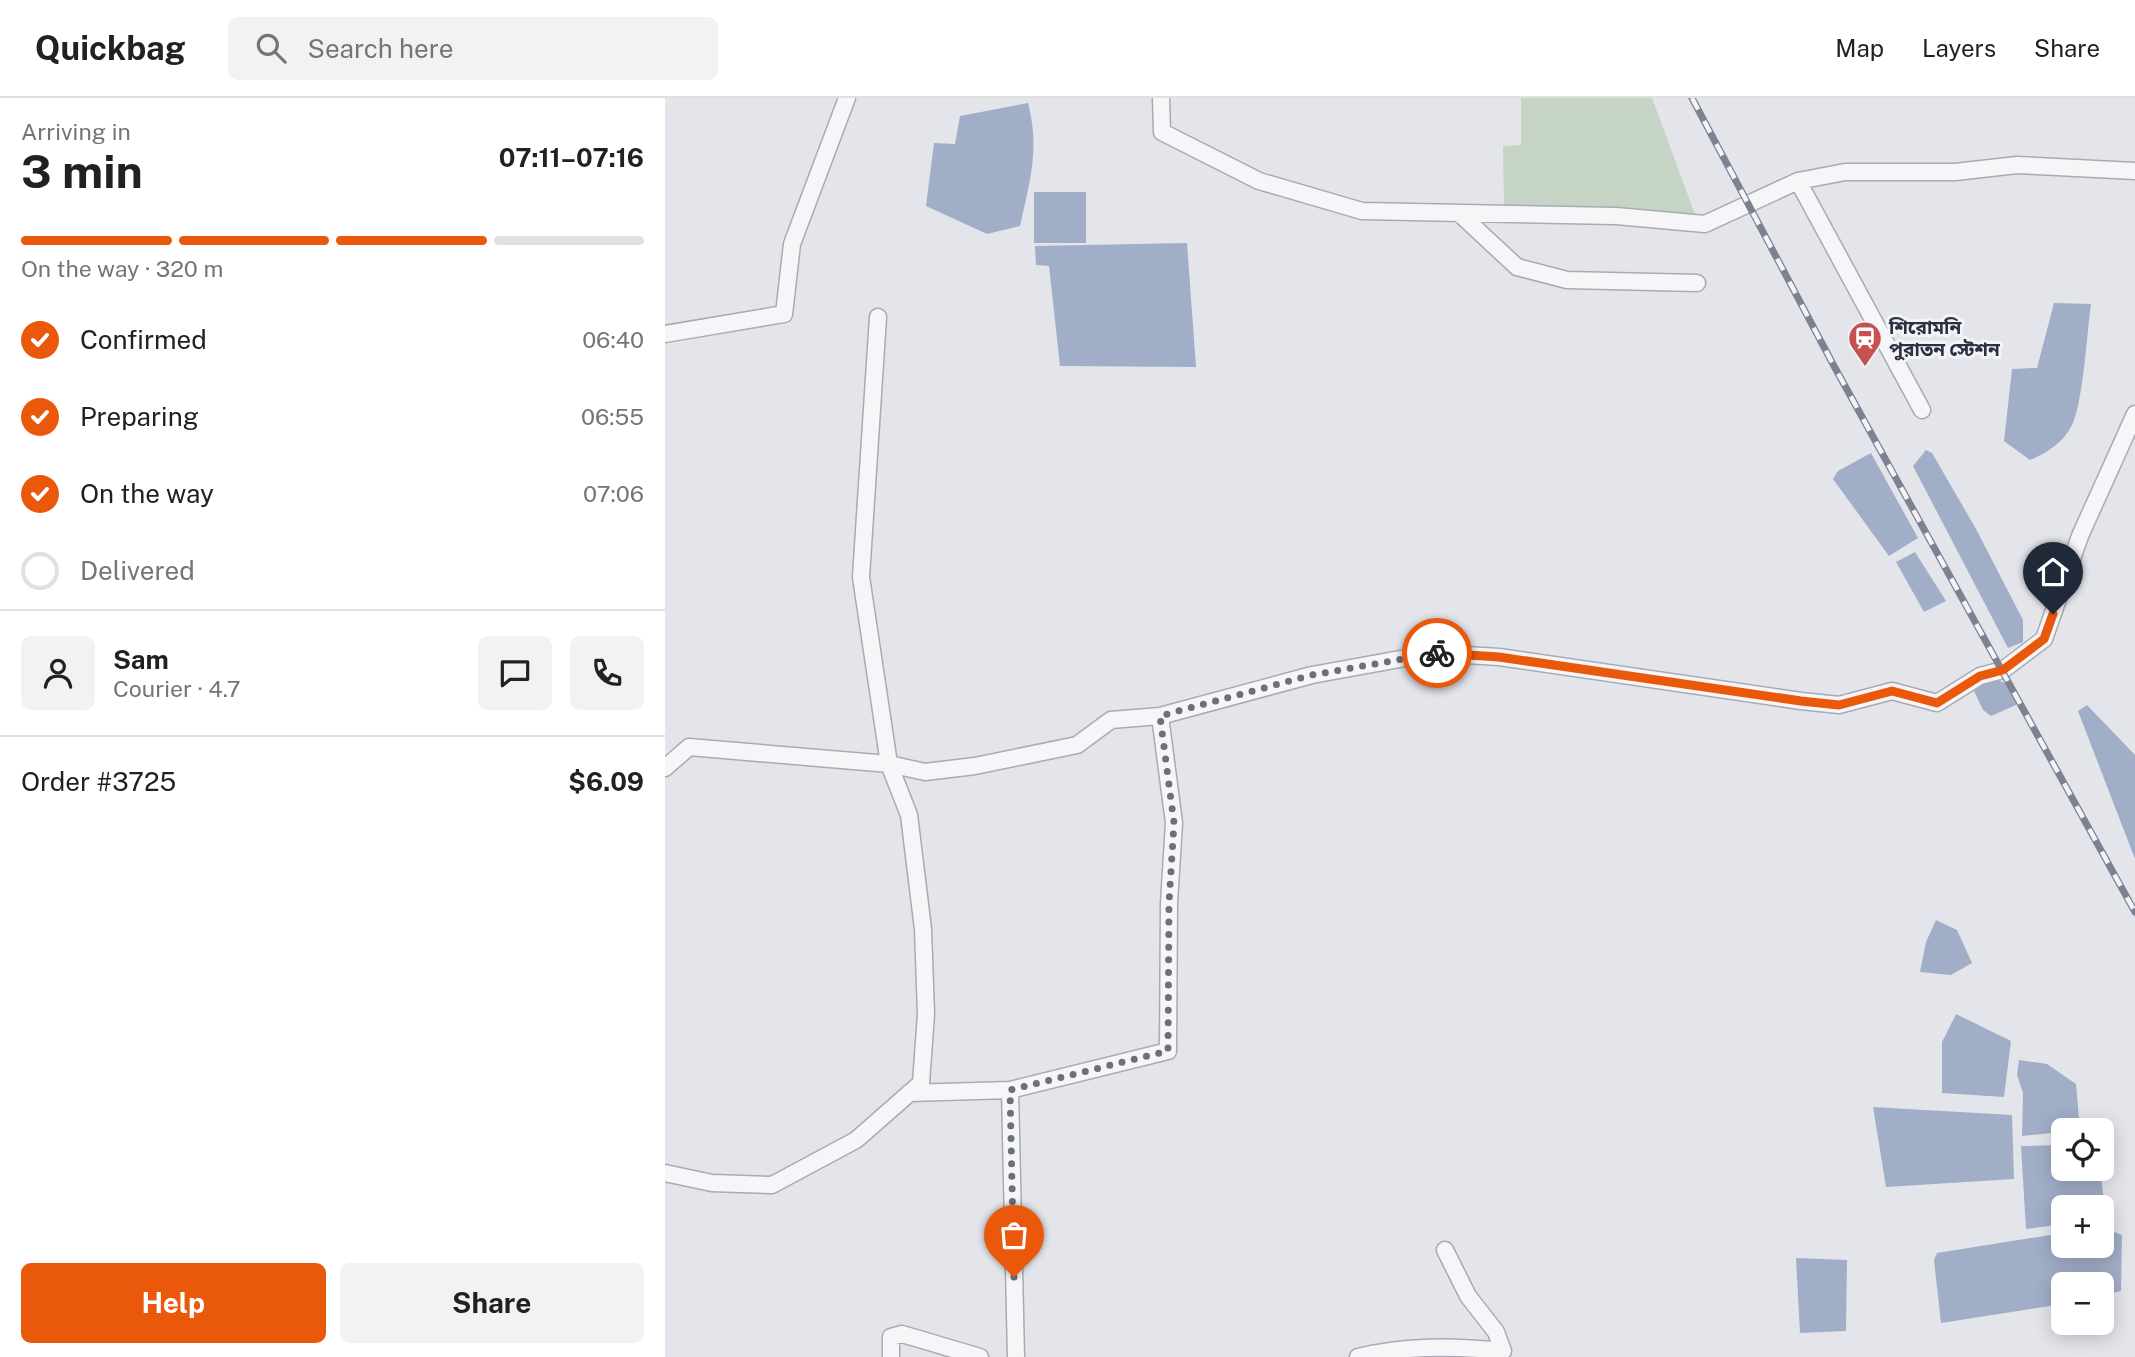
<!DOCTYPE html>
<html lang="en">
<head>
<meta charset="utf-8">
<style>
  :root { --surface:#fff; --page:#f2f2f2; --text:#202124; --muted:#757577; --line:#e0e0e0; --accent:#ea580c }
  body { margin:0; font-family:"Public Sans","Noto Sans Bengali",sans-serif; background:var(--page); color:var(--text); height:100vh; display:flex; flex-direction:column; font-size:26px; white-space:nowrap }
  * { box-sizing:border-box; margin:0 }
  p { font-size:23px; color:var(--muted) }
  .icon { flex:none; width:38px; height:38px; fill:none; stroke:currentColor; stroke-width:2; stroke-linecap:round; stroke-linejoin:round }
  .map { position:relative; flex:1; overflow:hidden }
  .sheet { display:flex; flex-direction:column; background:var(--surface); width:665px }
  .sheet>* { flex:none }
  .tools { position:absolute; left:1386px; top:1020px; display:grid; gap:14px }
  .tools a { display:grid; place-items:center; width:63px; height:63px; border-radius:10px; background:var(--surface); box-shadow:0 4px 18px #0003; font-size:35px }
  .pin { position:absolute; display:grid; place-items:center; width:60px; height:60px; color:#fff; margin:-72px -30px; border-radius:50% 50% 50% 0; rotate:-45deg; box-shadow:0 0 7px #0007 }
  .pin .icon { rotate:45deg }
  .courier { position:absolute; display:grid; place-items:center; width:70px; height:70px; margin:-35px; border:5px solid #ea580c; border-radius:50%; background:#fff; color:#222; box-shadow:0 2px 9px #0007 }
  .summary em { font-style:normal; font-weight:700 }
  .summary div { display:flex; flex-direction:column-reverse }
  .summary { display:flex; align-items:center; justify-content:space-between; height:119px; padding:0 21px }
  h1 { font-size:46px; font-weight:700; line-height:52px }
  .bar { display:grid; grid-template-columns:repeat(4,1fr); gap:10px 7px; align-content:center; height:84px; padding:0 21px }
  .bar i { height:9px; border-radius:5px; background:var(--line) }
  .bar .current { background:var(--accent) }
  .bar p { grid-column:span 4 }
  .line { display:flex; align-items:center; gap:18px; padding:0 21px; border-top:2px solid var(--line) }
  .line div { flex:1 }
  .round { display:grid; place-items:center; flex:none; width:74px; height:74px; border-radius:10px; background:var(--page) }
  ol { padding:0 21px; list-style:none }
  li { display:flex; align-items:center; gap:21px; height:77px }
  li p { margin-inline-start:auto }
  li .icon { padding:7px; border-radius:50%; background:var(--accent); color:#fff; stroke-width:4 }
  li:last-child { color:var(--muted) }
  li i { width:38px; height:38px; border:4px solid var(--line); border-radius:50% }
  .action { display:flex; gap:14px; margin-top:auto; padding:14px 21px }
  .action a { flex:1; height:80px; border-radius:10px; background:var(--accent); color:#fff; font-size:28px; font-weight:700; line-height:80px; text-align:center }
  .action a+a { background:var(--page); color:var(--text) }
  header { display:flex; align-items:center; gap:42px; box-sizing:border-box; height:98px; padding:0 35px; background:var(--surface); border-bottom:2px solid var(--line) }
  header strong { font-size:33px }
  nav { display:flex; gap:38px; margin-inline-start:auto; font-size:24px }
  .search { width:490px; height:63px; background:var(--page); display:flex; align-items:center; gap:18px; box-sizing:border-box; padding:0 24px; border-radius:10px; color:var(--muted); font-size:26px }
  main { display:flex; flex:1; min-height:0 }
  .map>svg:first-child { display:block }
  .green { fill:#c6d4c5 }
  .water { fill:#a1aec8 }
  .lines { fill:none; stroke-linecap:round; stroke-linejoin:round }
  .street-casing { stroke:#a8abb4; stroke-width:19 }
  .street { stroke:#f6f6f9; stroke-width:16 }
  .rail-casing { stroke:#7d8293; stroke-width:7 }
  .rail { stroke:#f3f4f8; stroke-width:4.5; stroke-dasharray:13; stroke-linecap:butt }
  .done { stroke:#6c707d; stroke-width:7; stroke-dasharray:0 12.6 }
  .route { stroke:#ea580c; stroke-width:9 }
  .labels { text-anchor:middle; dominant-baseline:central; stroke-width:6; stroke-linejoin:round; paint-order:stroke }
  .poi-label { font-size:19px; font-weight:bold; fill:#2c3142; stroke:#f3f4f8; text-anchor:start }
</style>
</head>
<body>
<header>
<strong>Quickbag</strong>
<div class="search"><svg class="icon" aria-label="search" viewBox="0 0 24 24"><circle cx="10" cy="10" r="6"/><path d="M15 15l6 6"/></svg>Search here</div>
<nav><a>Map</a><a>Layers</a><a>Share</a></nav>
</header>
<main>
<section class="sheet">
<div class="summary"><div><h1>3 min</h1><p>Arriving in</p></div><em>07:11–07:16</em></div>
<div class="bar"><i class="current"></i><i class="current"></i><i class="current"></i><i></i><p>On the way · 320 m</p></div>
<ol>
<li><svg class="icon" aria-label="check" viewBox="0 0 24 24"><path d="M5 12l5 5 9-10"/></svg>Confirmed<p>06:40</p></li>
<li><svg class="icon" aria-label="check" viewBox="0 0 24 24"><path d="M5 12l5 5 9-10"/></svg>Preparing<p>06:55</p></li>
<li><svg class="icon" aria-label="check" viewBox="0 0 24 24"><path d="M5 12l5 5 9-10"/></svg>On the way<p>07:06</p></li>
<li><i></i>Delivered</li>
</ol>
<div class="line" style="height:126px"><a class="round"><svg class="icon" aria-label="person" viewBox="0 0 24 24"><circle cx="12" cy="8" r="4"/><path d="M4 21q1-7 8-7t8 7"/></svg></a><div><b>Sam</b><p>Courier · 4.7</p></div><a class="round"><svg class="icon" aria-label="chat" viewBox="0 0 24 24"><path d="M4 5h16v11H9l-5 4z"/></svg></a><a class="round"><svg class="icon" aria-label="phone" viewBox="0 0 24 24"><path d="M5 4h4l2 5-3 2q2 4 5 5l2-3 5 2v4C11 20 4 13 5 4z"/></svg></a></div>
<div class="line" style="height:91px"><div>Order #3725</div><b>$6.09</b></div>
<div class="action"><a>Help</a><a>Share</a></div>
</section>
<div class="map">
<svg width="1470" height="1259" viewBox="0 0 1470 1259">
  <rect width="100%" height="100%" fill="#e3e5ea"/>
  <path class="green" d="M856 0H987L1030 116 839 109 838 48 856 47Z"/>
  <path class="water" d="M363 5C375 51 365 82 355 128L322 136 261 108 269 45 290 46 295 18Z
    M369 94H421V145H369Z
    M522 145 531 269 395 268 384 168 371 167 370 148Z
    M1389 205 1426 206C1422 234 1418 305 1407 327 1399 344 1382 355 1365 362L1339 343 1347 271 1372 270Z
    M1261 352 1267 355 1311 431 1358 522V544L1343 550 1248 368Z
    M1206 355 1253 440 1224 458 1168 381 1173 373Z
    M1250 454 1281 503 1259 514 1231 464Z
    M1330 581 1342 586 1352 603 1351 607 1326 618 1318 612 1309 593 1313 588Z
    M1422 607 1470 657V761L1413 613Z
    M1271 822 1292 832 1307 865 1286 877 1255 874 1261 844Z
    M1291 916 1346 943 1339 999 1277 995V944Z
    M1354 962 1382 966 1411 986 1415 1032 1357 1038 1358 995 1352 977Z
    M1208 1009 1347 1017 1349 1081 1221 1089Z
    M1398 1047V1071H1435L1441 1119 1437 1120V1110H1398V1126L1361 1131 1356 1048Z
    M1437 1129 1457 1137 1456 1193 1437 1197V1186H1398V1206L1276 1225 1269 1162 1272 1155 1398 1135V1148H1437Z
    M1131 1160 1182 1162 1181 1233 1135 1235Z"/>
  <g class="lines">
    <g class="street-casing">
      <path id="street" d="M496 0 497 34 594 83 697 113 951 118 1040 126 1133 83 1180 74H1290L1352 67 1470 73
        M1133 83 1257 312
        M795 116 852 169 902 182 1032 185
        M213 219 196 479 224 666 260 674 310 668 412 647 446 622 495 618 647 577 768 555 834 559 1136 603 1174 607 1227 593 1272 605 1315 578 1338 572 1379 541 1415 438 1470 316
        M0 236 119 216 127 146 182 0
        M0 670 24 649 224 666 244 717 258 831 261 916 256 985 191 1042 107 1087 47 1085 0 1075
        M345 992 503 953 504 805 509 725 495 618
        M244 995 345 992 351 1259
        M226 1259V1239L237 1236 315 1259
        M693 1259C740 1247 789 1248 838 1253L831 1234 803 1198 780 1152"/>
    </g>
    <use href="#street" class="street"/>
    <g class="rail-casing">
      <path id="rail" d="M1027 0 1169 268 1470 814"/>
    </g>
    <use href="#rail" class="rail"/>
  </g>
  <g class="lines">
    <path class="done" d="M349 1179 345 992 503 953 504 805 509 725 495 618 647 577 772 555"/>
    <path class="route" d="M772 555 834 559 1136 603 1174 607 1227 593 1272 605 1315 578 1338 572 1379 541 1388 516"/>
  </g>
  <defs>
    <g id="station-pin" transform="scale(1.75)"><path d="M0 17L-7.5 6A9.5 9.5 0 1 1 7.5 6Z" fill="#c65151" stroke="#f3f4f8"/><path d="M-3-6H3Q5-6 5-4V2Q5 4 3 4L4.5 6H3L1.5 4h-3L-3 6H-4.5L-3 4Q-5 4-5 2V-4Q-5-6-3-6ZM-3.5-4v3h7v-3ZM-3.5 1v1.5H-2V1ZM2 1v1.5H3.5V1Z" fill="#fff"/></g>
  </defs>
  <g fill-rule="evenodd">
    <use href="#station-pin" x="1200" y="240"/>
  </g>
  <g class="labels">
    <g class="poi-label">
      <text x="1224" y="229">শিরোমনি<tspan x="1224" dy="22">পুরাতন স্টেশন</tspan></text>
    </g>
  </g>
</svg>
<div class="tools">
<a><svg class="icon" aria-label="locate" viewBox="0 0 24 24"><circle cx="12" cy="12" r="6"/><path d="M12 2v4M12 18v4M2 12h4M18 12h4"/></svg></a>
<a>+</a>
<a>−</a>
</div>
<div class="pin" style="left:349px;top:1179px;background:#ea580c"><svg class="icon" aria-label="bag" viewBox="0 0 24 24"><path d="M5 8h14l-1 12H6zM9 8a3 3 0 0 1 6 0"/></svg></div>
<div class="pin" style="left:1388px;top:516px;background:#1f2937"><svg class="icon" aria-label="home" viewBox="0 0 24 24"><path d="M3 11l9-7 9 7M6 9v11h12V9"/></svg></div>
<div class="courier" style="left:772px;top:555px"><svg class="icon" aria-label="bike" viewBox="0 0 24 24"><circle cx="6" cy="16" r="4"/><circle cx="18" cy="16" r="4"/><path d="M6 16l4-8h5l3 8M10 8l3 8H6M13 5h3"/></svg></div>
</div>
</main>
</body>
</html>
